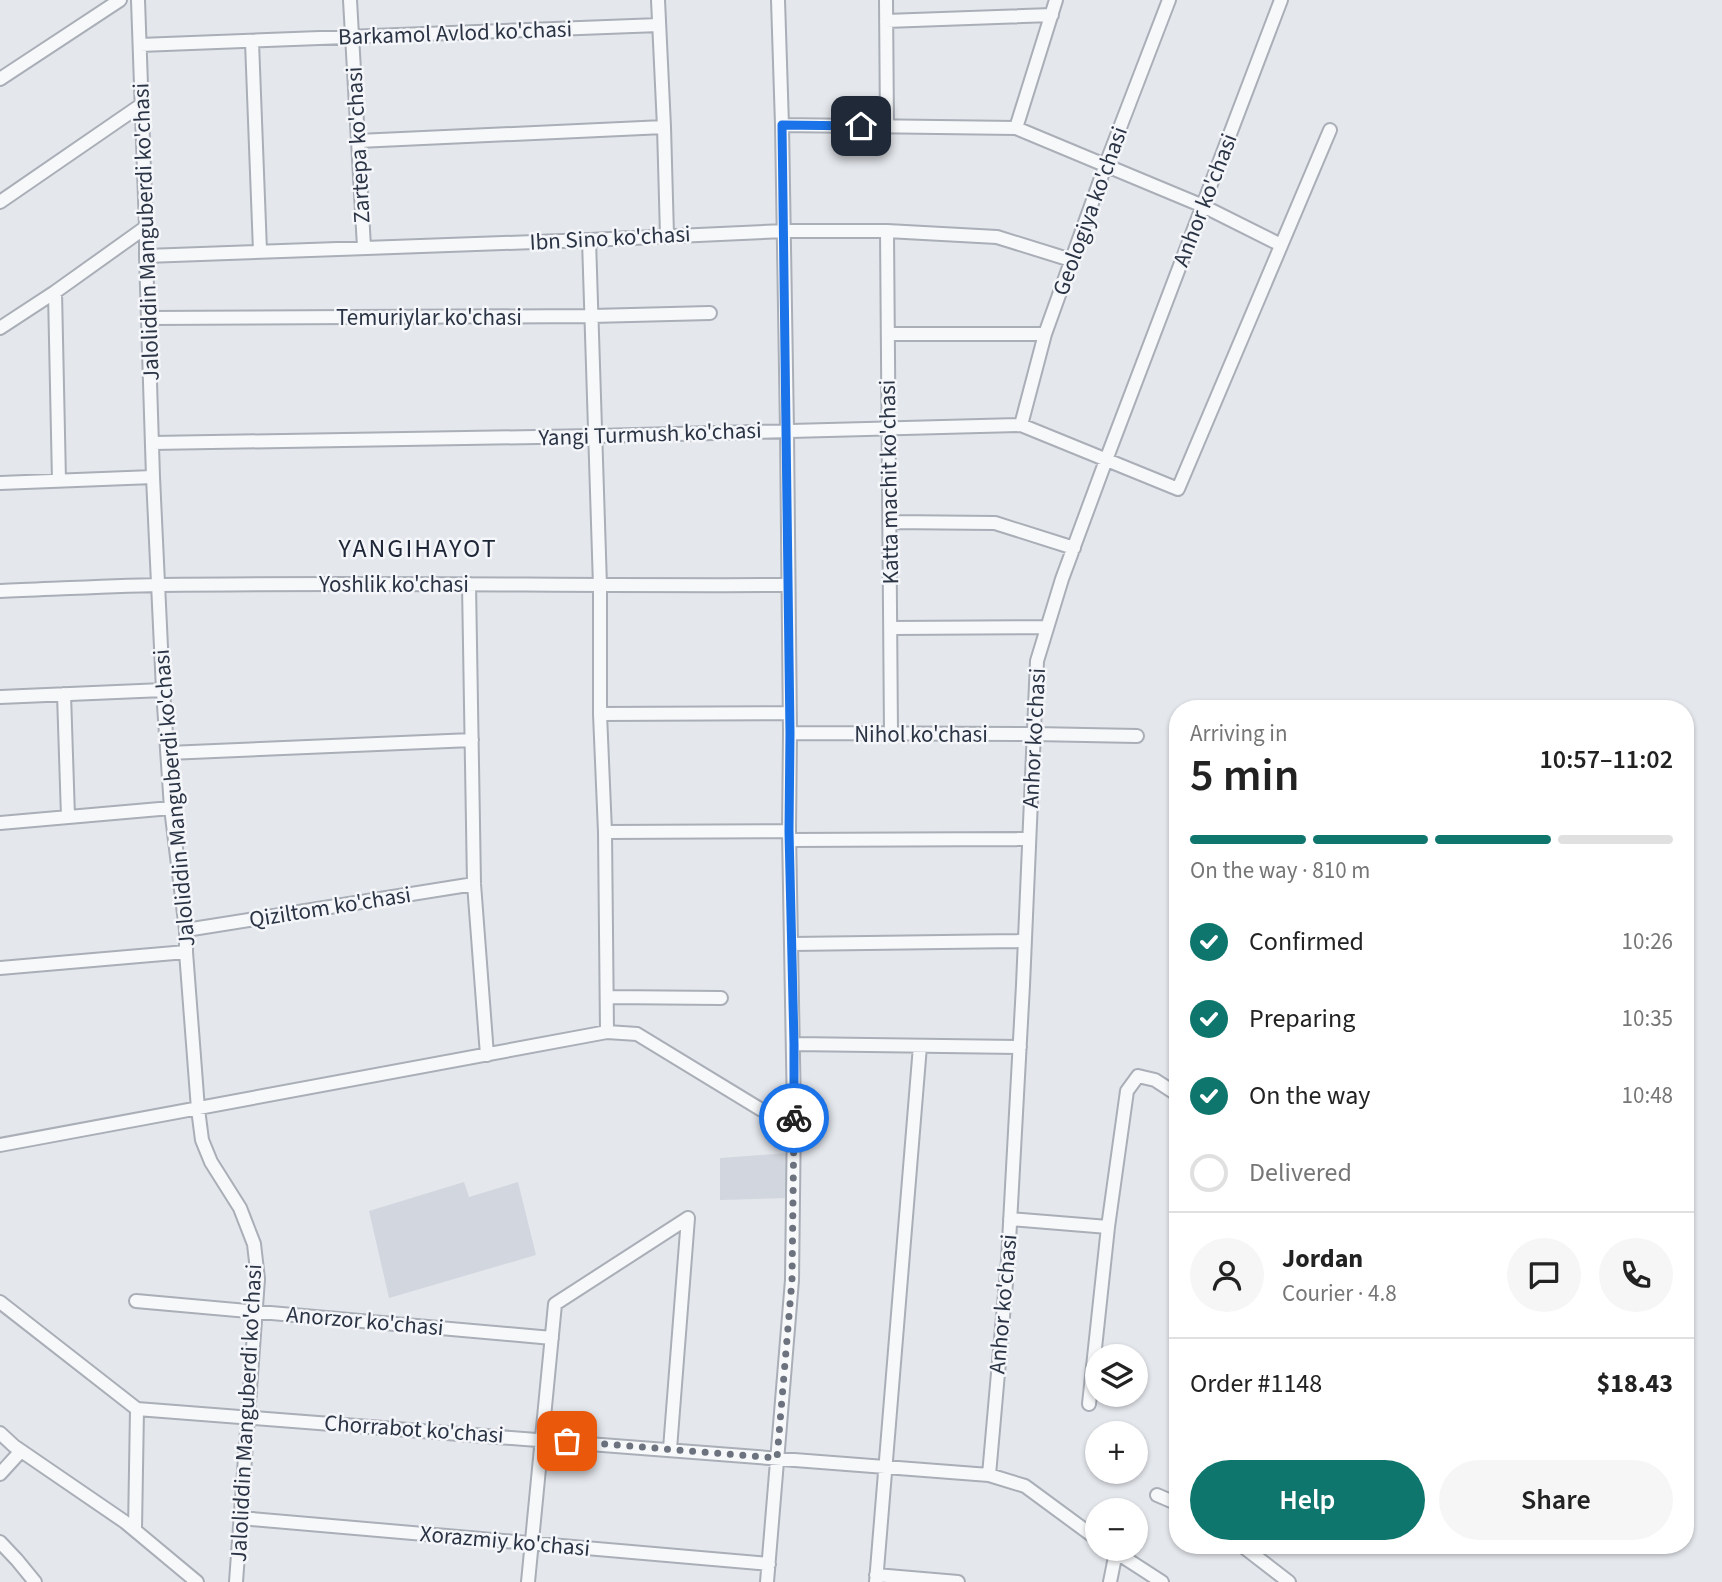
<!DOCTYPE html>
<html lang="en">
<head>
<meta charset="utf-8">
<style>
  :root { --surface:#fff; --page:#f6f6f6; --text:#222; --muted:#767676; --line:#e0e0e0; --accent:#0f766e }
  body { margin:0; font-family:"Source Sans 3",sans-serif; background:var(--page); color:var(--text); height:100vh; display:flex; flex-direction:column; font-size:26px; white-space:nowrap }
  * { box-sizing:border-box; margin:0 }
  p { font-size:23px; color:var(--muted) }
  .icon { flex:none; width:38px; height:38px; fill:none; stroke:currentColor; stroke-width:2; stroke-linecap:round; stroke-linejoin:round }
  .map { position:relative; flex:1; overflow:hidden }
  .side { position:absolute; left:1169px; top:700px; width:525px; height:854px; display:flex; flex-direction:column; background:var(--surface); border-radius:28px; box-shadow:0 2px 5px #0004 }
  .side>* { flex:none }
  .tools { position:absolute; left:1085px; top:1344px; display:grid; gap:14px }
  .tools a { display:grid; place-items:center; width:63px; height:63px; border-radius:50%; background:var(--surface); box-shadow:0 2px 5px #0004; font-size:35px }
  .pin { position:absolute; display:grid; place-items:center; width:60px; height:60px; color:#fff; margin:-30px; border-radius:14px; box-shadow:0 4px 10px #0006 }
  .courier { position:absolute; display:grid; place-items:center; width:70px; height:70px; margin:-35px; border:5px solid #1a73e8; border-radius:50%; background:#fff; color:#222; box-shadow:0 2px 9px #0007 }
  .head em { font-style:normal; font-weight:600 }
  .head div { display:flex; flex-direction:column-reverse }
  .head { display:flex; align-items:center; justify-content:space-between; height:119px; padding:0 21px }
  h1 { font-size:46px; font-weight:600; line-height:52px }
  .bar { display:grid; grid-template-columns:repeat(4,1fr); gap:10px 7px; align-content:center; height:84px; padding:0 21px }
  .bar i { height:9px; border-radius:5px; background:var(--line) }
  .bar .active { background:var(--accent) }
  .bar p { grid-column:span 4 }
  .line { display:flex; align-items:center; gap:18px; padding:0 21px; border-top:2px solid var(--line) }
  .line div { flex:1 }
  .round { display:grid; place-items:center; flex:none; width:74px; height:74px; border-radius:37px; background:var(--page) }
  ol { padding:0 21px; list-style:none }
  li { display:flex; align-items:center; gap:21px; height:77px }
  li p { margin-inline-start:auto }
  li .icon { padding:7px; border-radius:50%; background:var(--accent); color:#fff; stroke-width:4 }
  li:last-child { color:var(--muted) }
  li i { width:38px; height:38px; border:4px solid var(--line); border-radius:50% }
  .cta { display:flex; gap:14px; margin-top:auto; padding:14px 21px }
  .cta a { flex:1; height:80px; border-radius:42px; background:var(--accent); color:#fff; font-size:28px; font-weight:600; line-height:80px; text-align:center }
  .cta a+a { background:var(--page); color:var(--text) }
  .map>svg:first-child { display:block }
  .built { fill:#d2d6de }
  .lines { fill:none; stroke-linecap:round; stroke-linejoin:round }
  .minor-casing { stroke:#a9aeb7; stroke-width:16 }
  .minor { stroke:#f7f8fa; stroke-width:12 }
  .done { stroke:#6c737f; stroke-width:7; stroke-dasharray:0 12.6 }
  .route { stroke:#1a73e8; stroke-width:9 }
  .labels { text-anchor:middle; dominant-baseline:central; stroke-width:5; stroke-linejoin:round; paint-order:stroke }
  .street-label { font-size:23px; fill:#2b3445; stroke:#f4f6f9 }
  .quarter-label { font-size:26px; letter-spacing:2px; fill:#1d2536; stroke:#f4f6f9 }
</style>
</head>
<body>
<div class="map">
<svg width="1722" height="1582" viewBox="0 0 1722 1582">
  <rect width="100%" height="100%" fill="#e4e7ec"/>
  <path class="built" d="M788 1153 787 1198 720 1200V1158Z
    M464 1182 469 1197 518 1182 536 1255 389 1298 369 1211Z"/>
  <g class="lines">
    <g class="minor-casing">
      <path id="minor" d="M138 0 146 227V256L153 477 163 690 171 808 186 930V952L198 1109 202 1140 211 1162 240 1208 254 1244 258 1279 236 1582
        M350 0 364 247
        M658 0 664 127 667 235
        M886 0 887 126
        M886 21 1052 15
        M252 42 260 251
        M140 45 659 25
        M0 79 120 0
        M782 125 1016 128 1203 206 1281 245
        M1016 128 1056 0
        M358 141 664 127
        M0 202 141 105
        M887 231 891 734
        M589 240 600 586V714L605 832 607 1032
        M146 256 589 240 784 231H887L997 237 1071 260
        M55 292 59 481
        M148 318 592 316 710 313
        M0 328 55 292 146 227
        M888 334H1045
        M1021 425 1045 334 1106 164 1169 0
        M152 443 596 436 1021 425 1178 489 1330 130
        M0 483 153 477
        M890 522 995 523 1074 548
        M469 584 474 884 487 1055
        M0 591C53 589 106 586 160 585 369 582 578 586 787 585
        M891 628 1047 627
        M64 694 68 817
        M0 697 163 690
        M600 714 789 713
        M790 733 1034 734 1137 736
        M168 753 472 740
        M0 823 171 808
        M605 832 789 831
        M790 840 1029 839
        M186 930 474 884
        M792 944 1025 941
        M0 968 186 952
        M607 997 721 998
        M794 1044 1020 1047
        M0 1145 607 1032 637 1034 760 1109 779 1115 794 1114
        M1010 1219 1108 1227
        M136 1301 552 1338
        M0 1302 137 1409 989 1475 1025 1486 1097 1539
        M1089 1404 1108 1227 1127 1091 1138 1076 1155 1080 1178 1095
        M0 1433 14 1446 125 1522 197 1582
        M670 1449 688 1218
        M0 1474 21 1451
        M989 1475 1008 1260 1023 985 1037 661 1062 579 1106 460 1281 0
        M1157 1495 1178 1504
        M240 1518 769 1564
        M135 1530 137 1409
        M0 1542 17 1560 35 1582
        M1241 1545 1289 1582
        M1111 1549 1162 1582
        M876 1575 958 1582
        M528 1582 555 1304 688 1218
        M767 1582 792 1280 794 1114 789 831 790 733 787 431 782 125 778 0
        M876 1582 920 1046
        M1110 1582 1116 1552"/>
    </g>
    <use href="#minor" class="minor"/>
  </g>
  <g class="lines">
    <path class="done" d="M567 1441 777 1458 792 1280 794 1118"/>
    <path class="route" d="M794 1118V1044L789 831 790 733 782 125 861 126"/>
  </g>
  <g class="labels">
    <g class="street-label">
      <text transform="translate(455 33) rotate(-2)">Barkamol Avlod ko'chasi</text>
      <text transform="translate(358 145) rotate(-93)">Zartepa ko'chasi</text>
      <text transform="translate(1205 200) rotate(-69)">Anhor ko'chasi</text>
      <text transform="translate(1090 211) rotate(-70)">Geologiya ko'chasi</text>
      <text transform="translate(146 232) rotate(-92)">Jaloliddin Manguberdi ko'chasi</text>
      <text transform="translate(610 238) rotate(-3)">Ibn Sino ko'chasi</text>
      <text x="429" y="317">Temuriylar ko'chasi</text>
      <text transform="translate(650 434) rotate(-2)">Yangi Turmush ko'chasi</text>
      <text transform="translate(889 482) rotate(-91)">Katta machit ko'chasi</text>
      <text x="394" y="584">Yoshlik ko'chasi</text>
      <text x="921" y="734">Nihol ko'chasi</text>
      <text transform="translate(1034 738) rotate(-87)">Anhor ko'chasi</text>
      <text transform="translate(174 798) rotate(-95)">Jaloliddin Manguberdi ko'chasi</text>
      <text transform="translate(330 907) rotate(-9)">Qiziltom ko'chasi</text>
      <text transform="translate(1003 1304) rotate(-85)">Anhor ko'chasi</text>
      <text transform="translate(365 1321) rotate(5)">Anorzor ko'chasi</text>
      <text transform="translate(246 1413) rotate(-87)">Jaloliddin Manguberdi ko'chasi</text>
      <text transform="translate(414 1429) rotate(4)">Chorrabot ko'chasi</text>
      <text transform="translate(505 1541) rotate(5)">Xorazmiy ko'chasi</text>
    </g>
    <g class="quarter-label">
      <text x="418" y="548">YANGIHAYOT</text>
    </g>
  </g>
</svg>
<div class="tools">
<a><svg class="icon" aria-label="layers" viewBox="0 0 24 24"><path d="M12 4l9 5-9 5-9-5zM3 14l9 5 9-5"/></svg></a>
<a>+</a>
<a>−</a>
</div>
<div class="pin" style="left:567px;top:1441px;background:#ea580c"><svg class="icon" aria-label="bag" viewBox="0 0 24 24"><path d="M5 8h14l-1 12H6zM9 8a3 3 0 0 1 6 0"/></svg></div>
<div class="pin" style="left:861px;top:126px;background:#1f2937"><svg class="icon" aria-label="home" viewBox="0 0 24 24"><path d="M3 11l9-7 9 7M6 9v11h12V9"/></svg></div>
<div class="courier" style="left:794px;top:1118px"><svg class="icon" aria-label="bike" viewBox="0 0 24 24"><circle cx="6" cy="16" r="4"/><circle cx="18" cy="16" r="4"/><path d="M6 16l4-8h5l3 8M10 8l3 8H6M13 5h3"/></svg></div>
<section class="side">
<div class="head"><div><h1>5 min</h1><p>Arriving in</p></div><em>10:57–11:02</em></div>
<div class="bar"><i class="active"></i><i class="active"></i><i class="active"></i><i></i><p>On the way · 810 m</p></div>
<ol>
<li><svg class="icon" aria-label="check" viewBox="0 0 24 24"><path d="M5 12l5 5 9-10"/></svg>Confirmed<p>10:26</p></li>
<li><svg class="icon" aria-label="check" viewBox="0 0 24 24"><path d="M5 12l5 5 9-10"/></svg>Preparing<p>10:35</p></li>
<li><svg class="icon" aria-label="check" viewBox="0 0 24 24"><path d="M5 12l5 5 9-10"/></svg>On the way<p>10:48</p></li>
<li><i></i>Delivered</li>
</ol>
<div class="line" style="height:126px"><a class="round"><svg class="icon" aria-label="person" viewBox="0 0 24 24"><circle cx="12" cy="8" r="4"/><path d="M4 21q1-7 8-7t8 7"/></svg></a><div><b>Jordan</b><p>Courier · 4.8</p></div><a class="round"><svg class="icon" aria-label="chat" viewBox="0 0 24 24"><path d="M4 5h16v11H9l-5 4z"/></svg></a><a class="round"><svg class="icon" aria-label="phone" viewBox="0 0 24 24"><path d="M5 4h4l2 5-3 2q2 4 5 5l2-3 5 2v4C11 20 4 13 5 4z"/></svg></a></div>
<div class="line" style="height:91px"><div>Order #1148</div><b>$18.43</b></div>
<div class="cta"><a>Help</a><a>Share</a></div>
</section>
</div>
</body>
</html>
